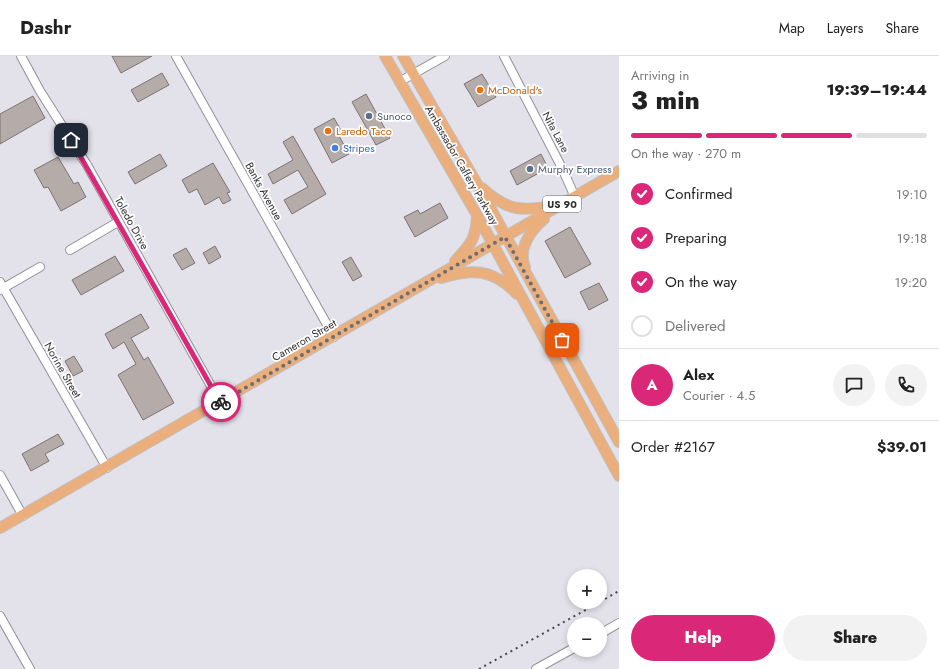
<!DOCTYPE html>
<html lang="en">
<head>
<meta charset="utf-8">
<style>
  :root { --surface:#fff; --page:#f2f2f2; --text:#222; --muted:#767676; --line:#e0e0e0; --accent:#db2777 }
  body { margin:0; font-family:Jost,sans-serif; background:var(--page); color:var(--text); height:100vh; display:flex; flex-direction:column; font-size:15px; white-space:nowrap }
  * { box-sizing:border-box; margin:0 }
  p { font-size:13px; color:var(--muted) }
  .icon { flex:none; width:22px; height:22px; fill:none; stroke:currentColor; stroke-width:2; stroke-linecap:round; stroke-linejoin:round }
  .map { position:relative; flex:1; overflow:hidden }
  .sheet { display:flex; flex-direction:column; background:var(--surface); width:320px }
  .sheet>* { flex:none }
  .buttons { position:absolute; left:567px; top:513px; display:grid; gap:8px }
  .buttons a { display:grid; place-items:center; width:40px; height:40px; border-radius:50%; background:var(--surface); box-shadow:0 2px 6px #0003; font-size:20px }
  .pin { position:absolute; display:grid; place-items:center; width:34px; height:34px; color:#fff; margin:-17px; border-radius:8px; box-shadow:0 2px 6px #0006 }
  .courier { position:absolute; display:grid; place-items:center; width:40px; height:40px; margin:-20px; border:3px solid #db2777; border-radius:50%; background:#fff; color:#222; box-shadow:0 1px 5px #0007 }
  .headline em { font-style:normal; font-weight:800 }
  .headline div { display:flex; flex-direction:column-reverse }
  .headline { display:flex; align-items:center; justify-content:space-between; height:68px; padding:0 12px }
  h1 { font-size:26px; font-weight:800; line-height:30px }
  .bar { display:grid; grid-template-columns:repeat(4,1fr); gap:6px 4px; align-content:center; height:48px; padding:0 12px }
  .bar i { height:5px; border-radius:3px; background:var(--line) }
  .bar .active { background:var(--accent) }
  .bar p { grid-column:span 4 }
  .line { display:flex; align-items:center; gap:10px; padding:0 12px; border-top:1px solid var(--line) }
  .line div { flex:1 }
  .round { display:grid; place-items:center; flex:none; width:42px; height:42px; border-radius:21px; background:var(--page) }
  ol { padding:0 12px; list-style:none }
  li { display:flex; align-items:center; gap:12px; height:44px }
  li p { margin-inline-start:auto }
  li .icon { padding:4px; border-radius:50%; background:var(--accent); color:#fff; stroke-width:4 }
  li:last-child { color:var(--muted) }
  li i { width:22px; height:22px; border:2px solid var(--line); border-radius:50% }
  .primary-button { display:flex; gap:8px; margin-top:auto; padding:8px 12px }
  .primary-button a { flex:1; height:46px; border-radius:24px; background:var(--accent); color:#fff; font-size:16px; font-weight:800; line-height:46px; text-align:center }
  .primary-button a+a { background:var(--page); color:var(--text) }
  header { display:flex; align-items:center; gap:24px; box-sizing:border-box; height:56px; padding:0 20px; background:var(--surface); border-bottom:1px solid var(--line) }
  header strong { font-size:19px }
  nav { display:flex; gap:22px; margin-inline-start:auto; font-size:14px }
  main { display:flex; flex:1; min-height:0 }
  .map>svg:first-child { display:block }
  .building { fill:#b5aca9; stroke:#7c7371 }
  .lines { fill:none; stroke-linecap:round; stroke-linejoin:round }
  .minor-casing { stroke:#918f97; stroke-width:10 }
  .major-casing { stroke:#c1c1c2; stroke-width:12 }
  .minor { stroke:#fff; stroke-width:8 }
  .major { stroke:#eaaf7c; stroke-width:10 }
  .rail { stroke:#464549; stroke-width:2; stroke-dasharray:2 4; stroke-linecap:butt }
  .done { stroke:#6e6e72; stroke-width:4; stroke-dasharray:0 7.2 }
  .route { stroke:#db2777; stroke-width:5 }
  .food-dot { fill:#e8710a; stroke:#fff; stroke-width:1.5 }
  .service-dot { fill:#5c6f8a; stroke:#fff; stroke-width:1.5 }
  .shop-dot { fill:#3f7fe0; stroke:#fff; stroke-width:1.5 }
  .labels { text-anchor:middle; dominant-baseline:central; stroke-width:3.5; stroke-linejoin:round; paint-order:stroke }
  .shield { fill:#fff; stroke:#6d6d70; stroke-width:1 }
  .shield-label { font-size:10px; font-weight:bold; fill:#2f2f32 }
  .food-label { font-size:11px; fill:#c56008; stroke:#fff; text-anchor:start }
  .service-label { font-size:11px; fill:#4e5e75; stroke:#fff; text-anchor:start }
  .street-label { font-size:11px; fill:#2f2f32; stroke:#fff }
  .shop-label { font-size:11px; fill:#366cbe; stroke:#fff; text-anchor:start }
</style>
</head>
<body>
<header>
<strong>Dashr</strong>
<nav><a>Map</a><a>Layers</a><a>Share</a></nav>
</header>
<main>
<div class="map">
<svg width="619" height="613" viewBox="0 0 619 613">
  <rect width="100%" height="100%" fill="#e3e2ea"/>
  <path class="building" d="M112 0H152L121 17Z
    M162 17 169 29 138 46 131 34Z
    M482 18 496 41 478 51 464 28Z
    M366 38 390 82 376 89 352 46Z
    M33 40 45 62 0 88V58Z
    M334 62 342 76 338 78 349 98 332 107 314 73Z
    M293 80 326 138 292 158 284 144 308 131 298 114 273 128 268 118 293 104 283 86Z
    M160 98 167 110 135 128 128 116Z
    M541 98 548 112 517 129 510 115Z
    M58 101 74 128 78 126 86 141 61 155 48 131 44 132 34 114Z
    M213 107 230 136 227 137 231 144 223 148 219 141 205 149 197 133 189 137 182 124Z
    M440 147 448 162 415 181 404 161 418 154 420 158Z
    M570 171 591 208 565 222 545 185Z
    M215 190 221 201 209 208 203 197Z
    M186 192 195 207 182 214 173 199Z
    M115 200 124 215 81 239 72 224Z
    M351 201 362 220 353 225 342 206Z
    M599 227 608 244 589 254 580 236Z
    M141 258 149 272 131 282 144 304 148 301 174 347 143 364 118 319 136 308 124 286 113 293 105 278Z
    M74 300 83 315 73 320 65 305Z
    M58 378 64 388 45 398 49 405 31 415 22 398Z"/>
  <g class="lines">
    <g class="minor-casing">
      <path id="minor" d="M21 0 40 35 87 109 220 346
        M176 0 334 281
        M504 0 562 112 575 141
        M399 26 445 0
        M70 194 118 166
        M0 226 107 412
        M0 234 40 211
        M0 419 23 460
        M0 560 30 613
        M600 578 619 567
        M536 613 574 592"/>
    </g>
    <g class="major-casing">
      <path id="major" d="M385 0 477 159 619 420
        M403 0 476 126 619 386
        M482 132C507 155 522 156 555 149
        M455 205C471 188 476 183 477 159
        M525 211C517 193 531 174 544 163
        M441 222C473 213 492 212 517 238
        M0 472 619 115"/>
    </g>
    <use href="#minor" class="minor"/>
    <use href="#major" class="major"/>
    <path class="rail" d="M600 546 619 535
      M479 613 600 546"/>
  </g>
  <g class="lines">
    <path class="done" d="M221 346 505 181 562 284"/>
    <path class="route" d="M71 84 220 346H221"/>
  </g>
  <g class="food-dot">
    <circle cx="480" cy="34" r="4"/>
    <circle cx="328" cy="75" r="4"/>
  </g>
  <g class="service-dot">
    <circle cx="369" cy="60" r="4"/>
    <circle cx="530" cy="113" r="4"/>
  </g>
  <circle class="shop-dot" cx="335" cy="92" r="4"/>
  <g class="labels">
    <rect class="shield" x="543" y="140" width="38" height="16" rx="3"/>
    <g class="shield-label">
      <text x="562" y="148">US 90</text>
    </g>
    <g class="food-label">
      <text x="488" y="34">McDonald's</text>
      <text x="336" y="75">Laredo Taco</text>
    </g>
    <g class="service-label">
      <text x="377" y="60">Sunoco</text>
      <text x="538" y="113">Murphy Express</text>
    </g>
    <g class="street-label">
      <text transform="translate(556 76) rotate(62)">Nita Lane</text>
      <text transform="translate(462 109) rotate(60)">Ambassador Caffery Parkway</text>
      <text transform="translate(264 135) rotate(61)">Banks Avenue</text>
      <text transform="translate(132 167) rotate(61)">Toledo Drive</text>
      <text transform="translate(304 284) rotate(-30)">Cameron Street</text>
      <text transform="translate(63 314) rotate(60)">Norine Street</text>
    </g>
    <g class="shop-label">
      <text x="343" y="92">Stripes</text>
    </g>
  </g>
</svg>
<div class="buttons">
<a>+</a>
<a>−</a>
</div>
<div class="pin" style="left:562px;top:284px;background:#ea580c"><svg class="icon" aria-label="bag" viewBox="0 0 24 24"><path d="M5 8h14l-1 12H6zM9 8a3 3 0 0 1 6 0"/></svg></div>
<div class="pin" style="left:71px;top:84px;background:#1f2937"><svg class="icon" aria-label="home" viewBox="0 0 24 24"><path d="M3 11l9-7 9 7M6 9v11h12V9"/></svg></div>
<div class="courier" style="left:221px;top:346px"><svg class="icon" aria-label="bike" viewBox="0 0 24 24"><circle cx="6" cy="16" r="4"/><circle cx="18" cy="16" r="4"/><path d="M6 16l4-8h5l3 8M10 8l3 8H6M13 5h3"/></svg></div>
</div>
<section class="sheet">
<div class="headline"><div><h1>3 min</h1><p>Arriving in</p></div><em>19:39–19:44</em></div>
<div class="bar"><i class="active"></i><i class="active"></i><i class="active"></i><i></i><p>On the way · 270 m</p></div>
<ol>
<li><svg class="icon" aria-label="check" viewBox="0 0 24 24"><path d="M5 12l5 5 9-10"/></svg>Confirmed<p>19:10</p></li>
<li><svg class="icon" aria-label="check" viewBox="0 0 24 24"><path d="M5 12l5 5 9-10"/></svg>Preparing<p>19:18</p></li>
<li><svg class="icon" aria-label="check" viewBox="0 0 24 24"><path d="M5 12l5 5 9-10"/></svg>On the way<p>19:20</p></li>
<li><i></i>Delivered</li>
</ol>
<div class="line" style="height:72px"><b class="round" style="background:var(--accent);color:#fff">A</b><div><b>Alex</b><p>Courier · 4.5</p></div><a class="round"><svg class="icon" aria-label="chat" viewBox="0 0 24 24"><path d="M4 5h16v11H9l-5 4z"/></svg></a><a class="round"><svg class="icon" aria-label="phone" viewBox="0 0 24 24"><path d="M5 4h4l2 5-3 2q2 4 5 5l2-3 5 2v4C11 20 4 13 5 4z"/></svg></a></div>
<div class="line" style="height:52px"><div>Order #2167</div><b>$39.01</b></div>
<div class="primary-button"><a>Help</a><a>Share</a></div>
</section>
</main>
</body>
</html>
